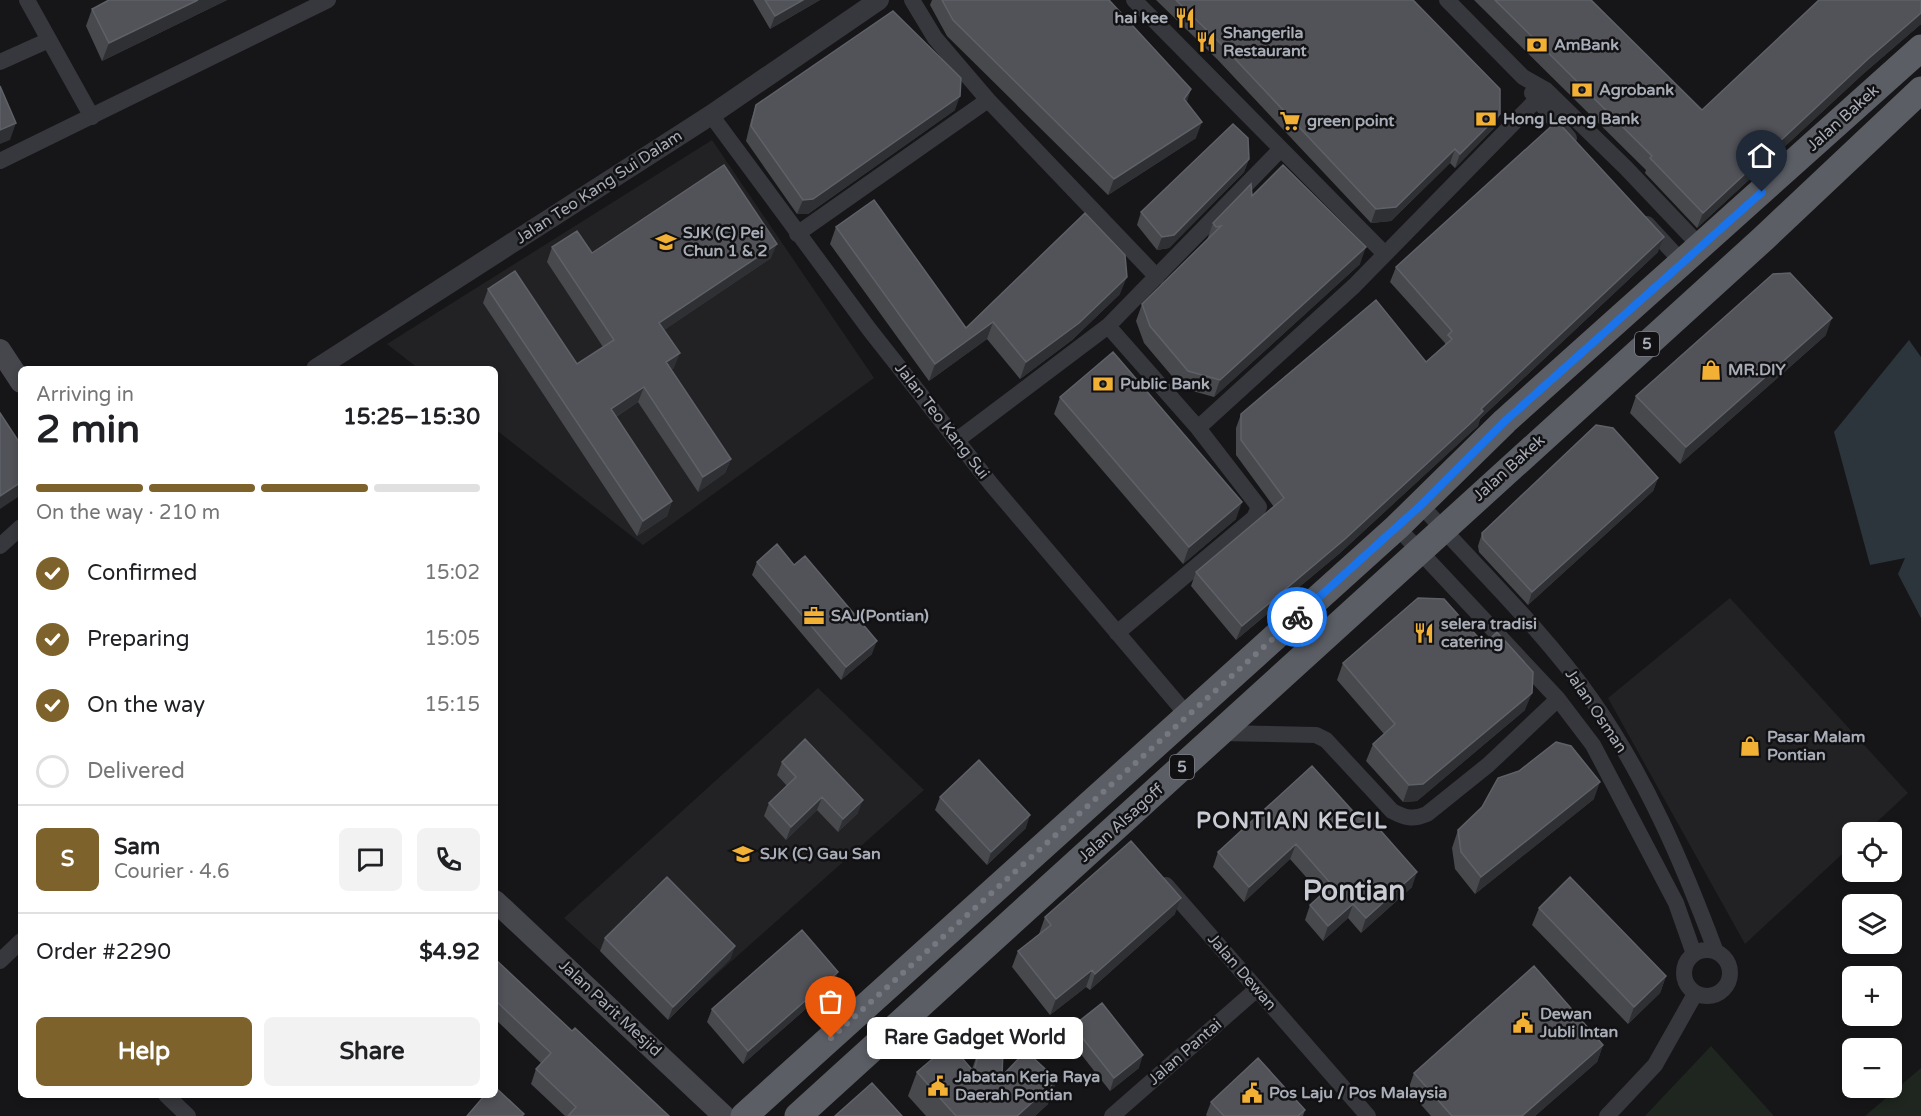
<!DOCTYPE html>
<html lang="en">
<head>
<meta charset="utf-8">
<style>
  :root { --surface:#fff; --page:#f2f2f2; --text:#202124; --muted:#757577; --line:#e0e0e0; --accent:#7e622b }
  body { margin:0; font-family:"Varela Round",sans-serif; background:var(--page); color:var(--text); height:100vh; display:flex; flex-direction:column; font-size:22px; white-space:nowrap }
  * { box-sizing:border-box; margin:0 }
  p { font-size:20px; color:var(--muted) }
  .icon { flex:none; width:33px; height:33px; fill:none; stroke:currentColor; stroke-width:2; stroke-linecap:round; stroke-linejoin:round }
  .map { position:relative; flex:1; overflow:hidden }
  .side { position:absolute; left:18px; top:366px; width:480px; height:732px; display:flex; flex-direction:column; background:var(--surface); border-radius:9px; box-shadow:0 3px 9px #0003 }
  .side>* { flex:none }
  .tools { position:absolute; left:1842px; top:822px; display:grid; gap:12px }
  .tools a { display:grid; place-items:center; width:60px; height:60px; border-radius:9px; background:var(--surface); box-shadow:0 3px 9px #0003; font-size:30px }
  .pin { position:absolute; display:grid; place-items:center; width:51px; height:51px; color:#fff; margin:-62px -26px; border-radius:50% 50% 50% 0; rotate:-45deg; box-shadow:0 0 6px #0007 }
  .pin .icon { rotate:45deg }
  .courier { position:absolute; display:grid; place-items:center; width:60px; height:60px; margin:-30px; border:4px solid #1a73e8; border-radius:50%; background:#fff; color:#222; box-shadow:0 2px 8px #0007 }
  .bubble { position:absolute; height:42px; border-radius:9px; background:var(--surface); box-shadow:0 3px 9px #0003; font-size:20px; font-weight:700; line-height:42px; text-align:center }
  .headline em { font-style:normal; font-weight:700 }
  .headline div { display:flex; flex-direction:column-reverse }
  .headline { display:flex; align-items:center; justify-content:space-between; height:102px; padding:0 18px }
  h1 { font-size:39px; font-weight:700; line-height:45px }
  .bar { display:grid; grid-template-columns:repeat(4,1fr); gap:9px 6px; align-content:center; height:72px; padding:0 18px }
  .bar i { height:8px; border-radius:4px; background:var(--line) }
  .bar .on { background:var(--accent) }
  .bar p { grid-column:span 4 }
  .line { display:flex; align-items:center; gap:15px; padding:0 18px; border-top:2px solid var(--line) }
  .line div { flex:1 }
  .round { display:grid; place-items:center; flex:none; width:63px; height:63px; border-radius:9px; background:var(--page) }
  ol { padding:0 18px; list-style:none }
  li { display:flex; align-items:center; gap:18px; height:66px }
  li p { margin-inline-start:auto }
  li .icon { padding:6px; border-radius:50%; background:var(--accent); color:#fff; stroke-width:4 }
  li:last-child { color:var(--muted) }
  li i { width:33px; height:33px; border:3px solid var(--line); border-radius:50% }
  .action { display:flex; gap:12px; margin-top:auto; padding:12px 18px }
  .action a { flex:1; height:69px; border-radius:9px; background:var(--accent); color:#fff; font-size:24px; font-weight:700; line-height:69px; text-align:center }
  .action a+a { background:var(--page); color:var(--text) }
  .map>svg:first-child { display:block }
  .built { fill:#222225 }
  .green { fill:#1e261f }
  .water { fill:#2c353c }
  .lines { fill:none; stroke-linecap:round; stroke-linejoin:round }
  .minor { stroke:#37383d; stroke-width:16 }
  .tertiary { stroke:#37383d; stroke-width:20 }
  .secondary { stroke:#45474d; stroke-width:22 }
  .trunk { stroke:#5b5e65; stroke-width:27 }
  .wall { fill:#47494d }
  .shaded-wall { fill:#2f3033 }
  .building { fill:#525359; stroke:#5f6168; stroke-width:1.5 }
  .done { stroke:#757880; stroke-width:6; stroke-dasharray:0 10.8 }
  .route { stroke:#1a73e8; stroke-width:8 }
  .labels { text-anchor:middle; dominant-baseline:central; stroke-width:5; stroke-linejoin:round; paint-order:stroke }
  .shield { fill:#111113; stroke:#7b7e86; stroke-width:1.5 }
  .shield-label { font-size:15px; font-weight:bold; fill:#a8adb8 }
  .poi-label { font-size:16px; font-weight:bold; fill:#a8adb8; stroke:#111113; text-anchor:start }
  .street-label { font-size:16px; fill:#a8adb8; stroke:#111113 }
  .district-label { font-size:22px; font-weight:bold; letter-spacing:1.5px; fill:#c9ccd4; stroke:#111113 }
  .town-label { font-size:28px; font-weight:bold; fill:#c9ccd4; stroke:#111113 }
</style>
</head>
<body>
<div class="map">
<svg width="1921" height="1116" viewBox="0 0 1921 1116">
  <rect width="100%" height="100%" fill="#161618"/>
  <path class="built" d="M712 140 874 378 643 545 495 429V369H419L387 344Z
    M1730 598 1908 793 1866 832H1852V845L1745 944 1608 698Z
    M818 688 924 790 671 1015 564 918Z"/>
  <path class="green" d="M1711 1046 1774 1116H1645Z
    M1921 1068V1116H1865Z"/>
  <path class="water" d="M1909 340 1921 357V618L1898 574 1905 558 1870 565 1834 432Z"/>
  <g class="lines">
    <path class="minor" d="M27 0 92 117
      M912 0 935 38 988 100 1157 277
      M1134 0 1385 254
      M1447 0 1523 77 1546 90 1626 168 1701 247
      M0 62 49 40
      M1532 93 1569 138
      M711 115 869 329 991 484 1188 716
      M0 161 328 0
      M1647 224 1683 263
      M797 234 988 100
      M1108 326 1198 428 1259 507 1254 518 1117 633
      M1198 428 1354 286 1546 90
      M957 440 1108 326 1281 149
      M1421 505C1478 569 1542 629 1592 700 1646 777 1683 864 1716 952
      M1397 527 1558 699 1593 745 1676 903 1694 954
      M0 546 21 527
      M1219 733 1316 735 1326 740 1392 811C1405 818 1413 820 1427 814L1488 765 1558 699
      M1166 885 1368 1116
      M1684 973a23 23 0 1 1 46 0a23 23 0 1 1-46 0Z
      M0 961 21 941
      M166 1095 188 1116
      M1112 1116 1257 989
      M1607 1116 1655 1065 1695 994"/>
    <path class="tertiary" d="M316 369 711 115 879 0"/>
    <path class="secondary" d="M0 350 21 382
      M495 901 724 1116"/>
    <path class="trunk" d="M744 1116 1397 527 1505 421 1921 48
      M798 1116 1764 238 1921 90"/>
  </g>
  <path class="wall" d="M109 0H227L102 61 86 26 92 9Z
    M753 0H820L770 29Z
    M932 0H1109L1187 102 1196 138 1108 195 947 36 930 5Z
    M1156 0H1413L1500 114 1494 128 1455 168 1450 163 1391 221 1371 223 1217 59Z
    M1474 0H1591L1702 110 1921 0V24L1863 74 1697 228 1645 173 1646 170Z
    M756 105 955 110 808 214H797L746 141 751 120Z
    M1249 159 1244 172 1169 248 1157 250 1137 225 1141 212Z
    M1252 196 1360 264 1214 397 1182 388 1144 343 1136 321 1142 304 1207 240 1213 223Z
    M836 227 966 328 1120 294 1072 340 1020 379 987 339 929 381 830 244Z
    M552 247 592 253 771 258 664 330 674 368 671 370 731 459 725 473 698 492 638 402 616 417 672 501 667 516 637 536 483 303 488 289 577 364 603 347 547 262Z
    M1658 252 1480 419 1478 426 1469 434 1340 553 1236 640 1191 586 1196 572 1274 507 1236 455V428L1241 414 1426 362 1445 345V343L1390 282 1396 267Z
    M1826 335 1680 464 1630 413 1636 396Z
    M1060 397 1236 519 1183 564 1054 414Z
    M1658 478 1653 491 1528 605 1479 552 1478 546 1482 533Z
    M757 562 794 565 872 654 841 680 752 575Z
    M1343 663 1525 710 1417 801 1403 802 1366 761 1373 744 1384 734 1337 680Z
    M782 762 858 813 838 832 817 810 786 840 764 816 769 803 787 786 777 775Z
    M1312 766 1412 887 1361 933 1348 918 1323 941 1305 920 1310 905 1322 895 1290 859 1244 902 1213 867 1218 852Z
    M940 797 1026 828 987 865 935 810Z
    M1594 799 1475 894 1455 869 1452 848 1458 830Z
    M1539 908 1666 976 1660 993 1628 1024 1532 925Z
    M1175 914 1090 990 1086 987 1050 1015 1012 967 1018 951 1039 934 1045 917Z
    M605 938 735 946 730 959 668 1020 600 951Z
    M495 959 572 1031 669 1116H565L531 1084 536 1069 542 1064 495 1019Z
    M833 985 743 1064 707 1022 712 1009Z
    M1073 1026 1139 1068 1110 1091 1069 1039Z
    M1603 1045 1597 1062 1535 1116H1431L1408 1090 1414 1073Z
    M980 1046 1002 1076 1048 1104 1035 1116H926L908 1096 917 1072 972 1069Z
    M1211 1102 1305 1110 1303 1116H1207L1206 1115Z"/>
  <path class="shaded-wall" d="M198 0H227L102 61 109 43Z
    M803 0H820L770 29 775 16Z
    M1921 13V24L1863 74 1697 228 1703 213 1868 59Z
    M1191 89 1186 105 1184 99Z
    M960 96 955 110 808 214H797L803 200Z
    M1500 114 1494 128 1455 168 1460 154Z
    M1202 122 1196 138 1108 195 1114 179Z
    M16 123 10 140 0 144V130Z
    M1455 149 1450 163 1391 221 1371 223 1376 209Z
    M1249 159 1244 172 1169 248 1157 250 1162 237Z
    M1664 237 1658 252 1480 419 1478 426 1469 434 1340 553 1236 640 1242 626 1481 409Z
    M777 244 771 258 654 337 659 323Z
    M1366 247 1360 264 1214 397 1220 380Z
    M1127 277 1120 294 1072 340 1020 379 1026 362Z
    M1832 318 1826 335 1680 464 1686 447Z
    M993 322 987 339 929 381 935 364Z
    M680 353 674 368 661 377 666 362Z
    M644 387 638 402 605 424 611 409Z
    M731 459 725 473 698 492 703 477Z
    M1658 478 1653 491 1528 605 1532 592Z
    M21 482V495L0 509V496Z
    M672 501 667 516 637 536 643 521Z
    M1242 502 1236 519 1183 564 1189 547Z
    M877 641 872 654 841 680 846 667Z
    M1532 693 1525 710 1417 801 1403 802 1409 785Z
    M1600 782 1594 799 1475 894 1481 877Z
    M822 797 817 810 786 840 791 827Z
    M863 800 858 813 838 832 843 819Z
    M1030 815 1026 828 987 865 991 852Z
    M1296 844 1290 859 1244 902 1249 887Z
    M1417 872 1412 887 1361 933 1366 918Z
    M1181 898 1175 914 1090 990 1095 974Z
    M1353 904 1348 918 1323 941 1328 926Z
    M735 946 730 959 668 1020 673 1007Z
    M1092 970 1086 987 1050 1015 1056 999Z
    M838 972 833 985 743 1064 748 1051Z
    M1666 976 1660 993 1628 1024 1634 1007Z
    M1603 1045 1597 1062 1535 1116H1522Z
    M1143 1055 1139 1068 1110 1091 1114 1078Z
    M1057 1080 1048 1104 1035 1116H1017Z"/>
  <path class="building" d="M109 0H198L109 43 92 9Z
    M765 0H803L775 16Z
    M942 0H1109L1191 89 1184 99 1202 122 1114 179 953 20Z
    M1176 0H1413L1500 89V114L1460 154 1455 149 1396 207 1376 209 1222 45Z
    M1495 0H1591L1702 110 1819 0H1921V13L1868 59 1703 213 1650 158 1652 156Z
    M893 11 961 78 960 96 813 199 803 200 751 126 756 105Z
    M0 86 16 123 0 130Z
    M1557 121 1664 237 1481 409 1483 411 1474 420 1345 539 1242 626 1196 572 1284 498 1241 440V414L1376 300 1426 362 1452 339 1448 335 1452 331 1396 267Z
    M1233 124 1248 138 1249 159 1174 235 1162 237 1141 212Z
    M724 165 777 244 659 323 680 353 666 362 731 459 703 477 644 387 611 409 672 501 643 521 488 289 515 271 577 364 614 340 552 247 577 231 592 253Z
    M1283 165 1366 247 1220 380 1188 371 1150 326 1142 304 1221 226 1216 227 1213 223 1251 184 1252 196Z
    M874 200 966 328 1085 213 1125 255 1127 277 1079 323 1026 362 993 322 935 364 836 227Z
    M1790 273 1832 318 1686 447 1636 396 1773 274Z
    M1113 352 1242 502 1189 547 1060 397Z
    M0 413 21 445V482L0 496Z
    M1596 425 1613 428 1658 478 1532 592 1483 539 1482 533Z
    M777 544 794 565 805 556 877 641 846 667 757 562Z
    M1418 598 1444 599 1484 644 1497 632 1533 672 1532 693 1423 784 1409 785 1373 744 1395 724 1343 663Z
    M805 739 863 800 843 819 822 797 791 827 769 803 796 777 782 762Z
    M1556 742 1571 746 1600 782 1481 877 1461 852 1458 830 1482 807 1498 778 1519 771Z
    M979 760 1030 815 991 852 940 797Z
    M1312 766 1360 819 1366 814 1417 872 1366 918 1353 904 1328 926 1310 905 1332 885 1296 844 1249 887 1218 852Z
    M1131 841 1181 898 1095 974 1092 970 1056 999 1018 951 1051 925 1045 917Z
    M667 877 735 946 673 1007 605 938Z
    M1570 877 1666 976 1634 1007 1539 908Z
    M802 930 838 972 748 1051 712 1009Z
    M495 959 572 1031 575 1028 669 1116H568L576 1107 536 1069 551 1053 495 1000Z
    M1534 966 1603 1045 1522 1116H1452L1414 1073Z
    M1102 1003 1143 1055 1114 1078 1073 1026Z
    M950 1044 974 1072 980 1046 1003 1050 1002 1076 1026 1051 1057 1080 1017 1116H956L917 1072Z
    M1258 1058 1305 1110 1298 1116H1224L1211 1102Z
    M872 1083 902 1116H835Z
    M495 1087 524 1114 522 1116H467L485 1095H495Z"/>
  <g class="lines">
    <path class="done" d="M831 1038 1297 617"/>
    <path class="route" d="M1297 617 1421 505 1505 421 1762 192"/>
  </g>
  <defs>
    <g id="restaurant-bare" transform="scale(1.62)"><path d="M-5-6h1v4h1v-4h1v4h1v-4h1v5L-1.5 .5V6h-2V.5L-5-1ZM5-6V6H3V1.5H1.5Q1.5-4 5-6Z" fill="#f2b134" stroke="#111113" stroke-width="2.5" paint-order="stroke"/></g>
    <g id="bank-bare" transform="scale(1.62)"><path d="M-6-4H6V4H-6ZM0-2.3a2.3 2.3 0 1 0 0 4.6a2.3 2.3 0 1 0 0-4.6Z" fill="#f2b134" stroke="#111113" stroke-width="2.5" paint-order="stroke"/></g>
    <g id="supermarket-bare" transform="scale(1.62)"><path d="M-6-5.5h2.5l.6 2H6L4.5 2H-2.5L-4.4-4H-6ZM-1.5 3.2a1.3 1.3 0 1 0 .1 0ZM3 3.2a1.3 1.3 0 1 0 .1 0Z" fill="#f2b134" stroke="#111113" stroke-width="2.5" paint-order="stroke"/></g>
    <g id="school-bare" transform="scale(1.62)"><path d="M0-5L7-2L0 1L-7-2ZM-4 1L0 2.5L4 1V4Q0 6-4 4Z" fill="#f2b134" stroke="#111113" stroke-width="2.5" paint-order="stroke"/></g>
    <g id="shop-bare" transform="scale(1.62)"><path d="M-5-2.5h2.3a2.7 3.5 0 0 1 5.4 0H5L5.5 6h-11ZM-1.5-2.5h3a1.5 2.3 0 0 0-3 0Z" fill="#f2b134" stroke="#111113" stroke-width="2.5" paint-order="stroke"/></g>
    <g id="office-bare" transform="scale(1.62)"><path d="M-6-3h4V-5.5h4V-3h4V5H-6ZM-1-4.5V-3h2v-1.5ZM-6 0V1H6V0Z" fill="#f2b134" stroke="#111113" stroke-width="2.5" paint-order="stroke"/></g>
    <g id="civic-bare" transform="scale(1.62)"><path d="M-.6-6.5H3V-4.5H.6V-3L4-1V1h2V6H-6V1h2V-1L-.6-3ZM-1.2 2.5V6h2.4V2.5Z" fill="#f2b134" stroke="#111113" stroke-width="2.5" paint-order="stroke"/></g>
  </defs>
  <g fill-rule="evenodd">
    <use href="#restaurant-bare" x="1185" y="18"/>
    <use href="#restaurant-bare" x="1206" y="42"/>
    <use href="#bank-bare" x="1537" y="45"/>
    <use href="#bank-bare" x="1582" y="90"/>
    <use href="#bank-bare" x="1486" y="119"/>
    <use href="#supermarket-bare" x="1290" y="121"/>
    <use href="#school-bare" x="666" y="242"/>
    <use href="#shop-bare" x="1711" y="370"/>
    <use href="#bank-bare" x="1103" y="384"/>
    <use href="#office-bare" x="814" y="616"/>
    <use href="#restaurant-bare" x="1424" y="633"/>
    <use href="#shop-bare" x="1750" y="746"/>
    <use href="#school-bare" x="743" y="854"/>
    <use href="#civic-bare" x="1523" y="1023"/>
    <use href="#civic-bare" x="938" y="1086"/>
    <use href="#civic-bare" x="1252" y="1093"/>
  </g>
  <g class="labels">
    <g class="shield">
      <rect x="1635" y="332" width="24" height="24" rx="4.5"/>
      <rect x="1170" y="755" width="24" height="24" rx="4.5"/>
    </g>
    <g class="shield-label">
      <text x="1647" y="344">5</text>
      <text x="1182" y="767">5</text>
    </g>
    <g class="poi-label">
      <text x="1168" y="18" text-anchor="end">hai kee</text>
      <text x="1223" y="33">Shangerila<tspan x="1223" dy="18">Restaurant</tspan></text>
      <text x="1554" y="45">AmBank</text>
      <text x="1599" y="90">Agrobank</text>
      <text x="1503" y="119">Hong Leong Bank</text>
      <text x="1307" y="121">green point</text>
      <text x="683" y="233">SJK (C) Pei<tspan x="683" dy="18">Chun 1 &amp; 2</tspan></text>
      <text x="1728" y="370">MR.DIY</text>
      <text x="1120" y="384">Public Bank</text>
      <text x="831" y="616">SAJ(Pontian)</text>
      <text x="1441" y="624">selera tradisi<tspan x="1441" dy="18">catering</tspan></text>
      <text x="1767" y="737">Pasar Malam<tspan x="1767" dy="18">Pontian</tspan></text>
      <text x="760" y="854">SJK (C) Gau San</text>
      <text x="1540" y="1014">Dewan<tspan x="1540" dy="18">Jubli Intan</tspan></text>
      <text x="955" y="1077">Jabatan Kerja Raya<tspan x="955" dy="18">Daerah Pontian</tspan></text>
      <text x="1269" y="1093">Pos Laju / Pos Malaysia</text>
    </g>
    <g class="street-label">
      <text transform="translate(1843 118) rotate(-42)">Jalan Bakek</text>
      <text transform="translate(599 187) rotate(-33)">Jalan Teo Kang Sui Dalam</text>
      <text transform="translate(942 421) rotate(52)">Jalan Teo Kang Sui</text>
      <text transform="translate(1509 468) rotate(-42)">Jalan Bakek</text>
      <text transform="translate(1596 711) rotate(56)">Jalan Osman</text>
      <text transform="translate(1121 823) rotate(-42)">Jalan Alsagoff</text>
      <text transform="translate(1242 972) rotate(49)">Jalan Dewan</text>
      <text transform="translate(610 1008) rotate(43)">Jalan Parit Mesjid</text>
      <text transform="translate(1185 1052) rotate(-41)">Jalan Pantai</text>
    </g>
    <g class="district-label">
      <text x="1292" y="821">PONTIAN KECIL</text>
    </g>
    <g class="town-label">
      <text x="1354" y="891">Pontian</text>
    </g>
  </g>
</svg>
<div class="tools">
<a><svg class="icon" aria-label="locate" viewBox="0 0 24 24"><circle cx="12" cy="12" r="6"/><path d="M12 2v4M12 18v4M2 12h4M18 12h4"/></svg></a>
<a><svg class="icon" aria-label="layers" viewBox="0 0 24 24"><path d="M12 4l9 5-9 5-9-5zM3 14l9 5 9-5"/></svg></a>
<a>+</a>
<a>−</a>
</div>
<div class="pin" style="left:831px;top:1038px;background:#ea580c"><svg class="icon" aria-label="bag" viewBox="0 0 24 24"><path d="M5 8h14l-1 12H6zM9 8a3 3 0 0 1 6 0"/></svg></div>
<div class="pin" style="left:1762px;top:192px;background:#1f2937"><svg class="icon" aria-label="home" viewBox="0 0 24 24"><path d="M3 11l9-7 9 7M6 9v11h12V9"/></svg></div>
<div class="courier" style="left:1297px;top:617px"><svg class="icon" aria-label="bike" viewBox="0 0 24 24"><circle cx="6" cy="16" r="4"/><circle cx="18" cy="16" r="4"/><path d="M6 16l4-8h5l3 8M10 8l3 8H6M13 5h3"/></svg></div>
<div class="bubble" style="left:867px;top:1017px;width:216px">Rare Gadget World</div>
<section class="side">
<div class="headline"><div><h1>2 min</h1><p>Arriving in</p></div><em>15:25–15:30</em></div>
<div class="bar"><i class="on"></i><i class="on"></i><i class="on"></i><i></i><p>On the way · 210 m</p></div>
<ol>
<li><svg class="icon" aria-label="check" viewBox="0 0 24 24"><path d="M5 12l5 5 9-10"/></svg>Confirmed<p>15:02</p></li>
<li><svg class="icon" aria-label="check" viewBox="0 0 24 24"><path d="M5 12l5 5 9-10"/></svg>Preparing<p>15:05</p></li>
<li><svg class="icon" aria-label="check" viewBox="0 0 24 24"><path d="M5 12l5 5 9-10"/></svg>On the way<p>15:15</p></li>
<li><i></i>Delivered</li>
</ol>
<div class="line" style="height:108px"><b class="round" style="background:var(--accent);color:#fff">S</b><div><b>Sam</b><p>Courier · 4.6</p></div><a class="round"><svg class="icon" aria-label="chat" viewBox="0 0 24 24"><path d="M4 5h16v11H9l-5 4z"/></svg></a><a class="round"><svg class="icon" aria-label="phone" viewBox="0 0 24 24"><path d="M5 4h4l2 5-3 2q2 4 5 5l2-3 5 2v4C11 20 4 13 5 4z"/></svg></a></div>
<div class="line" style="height:78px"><div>Order #2290</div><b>$4.92</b></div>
<div class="action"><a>Help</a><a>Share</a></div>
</section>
</div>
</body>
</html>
